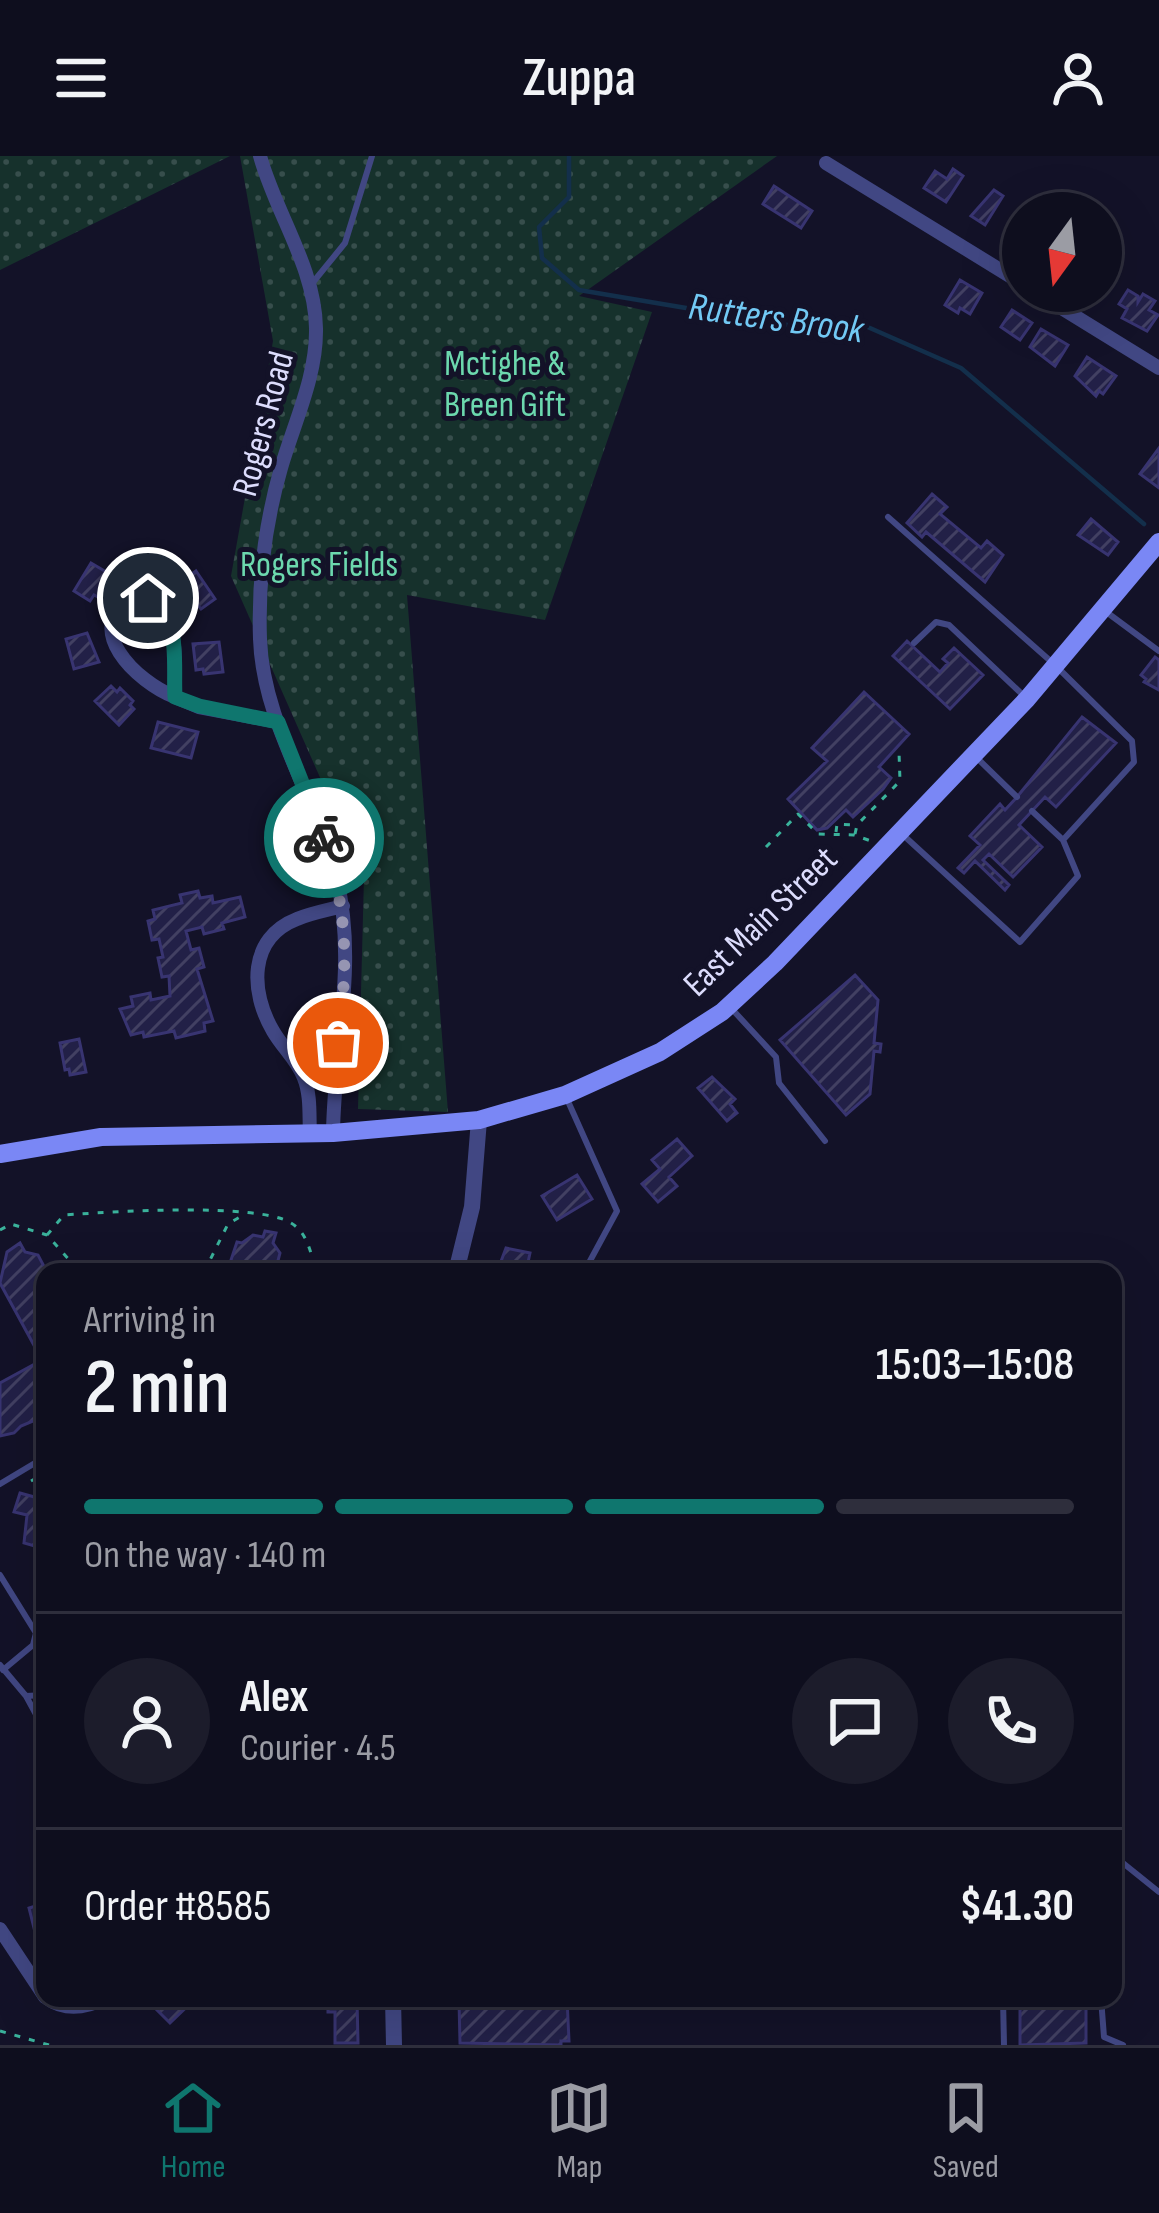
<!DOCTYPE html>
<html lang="en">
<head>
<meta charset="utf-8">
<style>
  :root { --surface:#0e0e1e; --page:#1c1c2b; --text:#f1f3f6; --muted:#9b9ca4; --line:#2e2e3c; --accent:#0f766e }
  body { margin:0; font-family:"Sofia Sans Condensed",sans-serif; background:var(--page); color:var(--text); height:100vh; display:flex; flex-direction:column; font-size:45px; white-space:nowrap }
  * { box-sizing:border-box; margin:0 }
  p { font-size:39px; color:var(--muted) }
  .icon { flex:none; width:66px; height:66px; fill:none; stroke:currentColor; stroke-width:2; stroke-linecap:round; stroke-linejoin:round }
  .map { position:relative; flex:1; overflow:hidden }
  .sheet { position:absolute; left:36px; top:1107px; width:1086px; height:744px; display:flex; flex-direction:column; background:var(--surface); border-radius:24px; box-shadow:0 12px 48px #0002,0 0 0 3px var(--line) }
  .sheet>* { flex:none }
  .needle { width:78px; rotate:195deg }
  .buttons { position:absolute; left:1002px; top:36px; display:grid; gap:24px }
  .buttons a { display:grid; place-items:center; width:120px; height:120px; border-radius:50%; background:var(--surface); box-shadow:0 12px 48px #0002,0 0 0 3px var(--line); font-size:60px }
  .pin { position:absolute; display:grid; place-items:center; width:102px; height:102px; color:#fff; margin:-51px; border:6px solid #fff; border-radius:50%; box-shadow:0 3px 12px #0007 }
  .courier { position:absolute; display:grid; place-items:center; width:120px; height:120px; margin:-60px; border:9px solid #0f766e; border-radius:50%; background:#fff; color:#222; box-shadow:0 3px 15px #0007 }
  .overview em { font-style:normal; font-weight:600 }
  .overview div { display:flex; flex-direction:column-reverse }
  .overview { display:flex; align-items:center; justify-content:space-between; height:204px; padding:0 48px }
  h1 { font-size:78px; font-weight:600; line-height:90px }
  .bar { display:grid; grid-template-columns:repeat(4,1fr); gap:18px 12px; align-content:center; height:144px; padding:0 48px }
  .bar i { height:15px; border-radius:9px; background:var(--line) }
  .bar .on { background:var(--accent) }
  .bar p { grid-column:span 4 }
  .line { display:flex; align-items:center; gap:30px; padding:0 48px; border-top:3px solid var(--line) }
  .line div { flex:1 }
  .round { display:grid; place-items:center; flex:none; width:126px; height:126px; border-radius:63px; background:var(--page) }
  header { display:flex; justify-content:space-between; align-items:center; height:156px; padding:0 48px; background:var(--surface); font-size:54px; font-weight:600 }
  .tabs { display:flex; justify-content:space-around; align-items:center; height:168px; border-top:3px solid var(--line); background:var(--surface); font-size:33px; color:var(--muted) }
  .tabs a { display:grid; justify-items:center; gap:6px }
  .tabs .on { color:var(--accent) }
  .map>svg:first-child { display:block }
  .green { fill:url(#green-dots) }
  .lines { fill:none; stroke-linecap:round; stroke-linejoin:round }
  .stream { stroke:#132f4b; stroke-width:4.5 }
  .building { fill:url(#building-hatch); stroke:#383471; stroke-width:3 }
  .path { stroke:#3ab29b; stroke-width:3; stroke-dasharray:6 9; stroke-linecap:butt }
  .service { stroke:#414783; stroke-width:6 }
  .minor { stroke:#414783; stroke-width:14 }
  .tertiary { stroke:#414783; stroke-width:16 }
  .secondary { stroke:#7a87f5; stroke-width:18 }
  .done { stroke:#9695b2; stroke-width:12; stroke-dasharray:0 21.6 }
  .route { stroke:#0f766e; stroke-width:15 }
  .labels { text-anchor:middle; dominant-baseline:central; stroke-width:10; stroke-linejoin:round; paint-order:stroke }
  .park-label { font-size:36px; fill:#6cd8ae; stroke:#131228 }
  .street-label { font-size:36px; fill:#dcdcfc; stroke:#131228 }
  .water-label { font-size:39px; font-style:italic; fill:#72c9f4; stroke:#131228 }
</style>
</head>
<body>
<header><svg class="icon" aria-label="menu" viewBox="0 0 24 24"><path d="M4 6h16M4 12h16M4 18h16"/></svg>Zuppa<svg class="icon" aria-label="person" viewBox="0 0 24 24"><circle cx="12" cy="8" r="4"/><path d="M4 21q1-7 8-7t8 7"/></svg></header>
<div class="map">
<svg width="1159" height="1889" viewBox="0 0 1159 1889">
  <defs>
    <pattern id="green-dots" width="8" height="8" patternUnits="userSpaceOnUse" patternTransform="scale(3)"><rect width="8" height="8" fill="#16312c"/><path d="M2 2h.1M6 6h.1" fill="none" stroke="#374e4c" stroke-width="1.8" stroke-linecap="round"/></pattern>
    <pattern id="building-hatch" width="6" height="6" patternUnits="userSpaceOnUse" patternTransform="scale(3)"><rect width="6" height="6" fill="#222047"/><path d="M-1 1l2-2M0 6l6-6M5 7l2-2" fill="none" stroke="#424062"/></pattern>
  </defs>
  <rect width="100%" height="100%" fill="#131228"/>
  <path class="green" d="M0 0H230L0 114Z
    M240 0H777L579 140 652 156 545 464 407 439 448 956 358 953 364 721 231 420 273 185Z"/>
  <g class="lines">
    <path class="stream" d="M569 0V41L539 71 542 102 579 134 787 169 854 165 961 212 1144 368"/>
  </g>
  <path class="building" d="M953 13 963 20 946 46 924 32 935 15 947 23Z
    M774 30 812 55 801 72 763 48Z
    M994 34 1003 40 985 69 971 60Z
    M960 124 982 137 970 158 960 152 958 157 945 149Z
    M1128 134 1138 140V146L1143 138 1155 145 1149 154 1158 159 1147 175 1122 162 1127 153 1119 148Z
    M1012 154 1032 167 1020 184 1001 171Z
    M1041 173 1068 189 1055 210 1030 191Z
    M1087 201 1116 220 1103 238 1099 235 1096 240 1075 220Z
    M1159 292V332L1140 318Z
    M932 338 947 351 940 358 981 392 987 385 1003 399 985 426 926 376 922 381 907 367Z
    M1091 363 1118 386 1108 399 1078 379Z
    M91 407 108 417 104 423 111 427 102 443 94 439 90 445 74 435Z
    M196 415 215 443 201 453 196 447 188 452 179 438 186 434 181 426Z
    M87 477 99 506 74 513 66 483Z
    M907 485 940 516 948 507 943 503 954 492 983 519 950 553 893 500Z
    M219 486 223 516 204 518 203 513 196 514 193 488Z
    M1155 501 1159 504V534L1144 526 1146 523 1141 519Z
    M111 530 117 536 120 532 133 545 130 549 134 553 119 569 95 545Z
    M864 536 909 578 879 611 891 622 883 633 853 661 846 654 827 672 817 674 788 643 827 605 812 592Z
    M1082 561 1116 587 1056 651 1045 641 1019 669 1042 691 1013 721 989 698 983 704 1009 729 1005 734 975 705 964 717 958 712 980 689 970 680 1000 648 1005 654 1017 641Z
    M158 566 198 576 191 602 151 592Z
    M198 735 200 742 212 740 213 747 240 741 245 761 222 767 224 773 204 778 202 771 186 775 191 794 199 792 204 811 197 813 213 865 204 867 205 875 176 882 174 875 144 881 143 876 131 879 120 853 133 850 131 841 150 837 151 844 170 840 169 820 162 821 158 802 163 801 159 783 152 784 148 765 155 763 153 754 182 747 180 739Z
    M855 819 878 844 874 887 881 888 880 896 874 895 870 938 846 959 780 884Z
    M79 883 86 916 70 919 69 913 65 914 60 887Z
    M712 921 735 943 730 948 737 957 727 965 698 932Z
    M677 983 692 1000 669 1021 677 1030 658 1046 642 1028 660 1013 652 1004Z
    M577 1019 592 1043 557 1064 542 1040Z
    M265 1075 276 1077 273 1087 280 1097 275 1116H227L237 1086 242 1087 253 1079 263 1081Z
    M20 1087 25 1096 38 1099 47 1116 45 1260 21 1270 14 1277 0 1280V1227L42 1204 0 1127 7 1096Z
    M506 1092 530 1097 527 1111 541 1116H497Z
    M20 1337 45 1344V1393L24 1387 27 1359 14 1356Z
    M45 1747V1780H36L29 1752Z
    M163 1842H196L170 1867 154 1851Z
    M466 1842H567L569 1885H561V1889L460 1887 459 1845Z
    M1020 1842H1086V1887L1020 1889Z
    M328 1843H357L358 1887H335V1856H328Z"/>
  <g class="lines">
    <path class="path" d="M836 676 837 668 855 669
      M855 678 857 669 900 625 899 596
      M766 691 798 658 818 678 854 679 871 685
      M0 1074 11 1068 47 1079 80 1116
      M47 1079 64 1059C107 1056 258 1046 291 1067 308 1077 311 1098 316 1116
      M204 1116 228 1068 245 1058
      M31 1325 45 1317
      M0 1875 49 1889"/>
    <path class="service" d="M310 130 345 87 372 0
      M888 361 1055 509 1132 585 1134 606 1063 684
      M1105 455 1159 495
      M914 487 936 466 949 469 1024 540
      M977 602 1017 641
      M902 678 1020 786 1078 720 1063 684 1032 655
      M731 852 776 901 779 927 825 985
      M567 943 617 1055 584 1116
      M0 1328 45 1301
      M0 1419 36 1477 33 1489 3 1514
      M0 1509 26 1540
      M45 1539 26 1540 45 1575
      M1113 1699 1159 1736
      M1003 1842 1004 1889
      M1101 1842 1104 1881 1123 1889"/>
    <path class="minor" d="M260 0C276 58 315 111 316 172 317 220 294 267 281 312 265 368 258 425 260 483 263 569 318 642 337 724 357 808 334 893 333 977
      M826 7 1023 128
      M1034 135 1159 212
      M175 541C137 526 79 472 134 439 184 447 173 501 175 541L199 551 278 566
      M305 924 312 902 338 875
      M310 978C309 960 311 939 304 922 298 905 282 891 273 875 250 836 248 782 297 763 311 757 328 754 343 750
      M0 1773 45 1841
      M47 1842C66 1856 86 1852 106 1842"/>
    <path class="tertiary" d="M456 1116 472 1051 479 964
      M393 1842 394 1889"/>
    <path class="secondary" d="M0 998 101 981 333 977 479 964 565 939 660 896 722 856 775 807 1027 543 1159 386"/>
  </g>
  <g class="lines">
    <path class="done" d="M324 682C348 756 348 810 338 887"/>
    <path class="route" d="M148 442C182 458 173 509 175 541L199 550 278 566 324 682"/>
  </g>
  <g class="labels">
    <g class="park-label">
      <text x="505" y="208">Mctighe &amp;<tspan x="505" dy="41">Breen Gift</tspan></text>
      <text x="319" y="409">Rogers Fields</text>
    </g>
    <g class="street-label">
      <text transform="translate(264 268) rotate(-75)">Rogers Road</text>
      <text transform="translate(761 766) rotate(-44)">East Main Street</text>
    </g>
    <g class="water-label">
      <text transform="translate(776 163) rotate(8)">Rutters Brook</text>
    </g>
  </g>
</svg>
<div class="buttons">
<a><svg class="needle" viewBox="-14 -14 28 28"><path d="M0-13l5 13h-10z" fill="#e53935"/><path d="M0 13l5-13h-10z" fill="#9b9ca4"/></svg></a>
</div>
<div class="pin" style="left:338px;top:887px;background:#ea580c"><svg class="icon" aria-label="bag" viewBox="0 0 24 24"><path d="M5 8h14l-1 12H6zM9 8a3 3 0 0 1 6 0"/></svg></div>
<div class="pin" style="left:148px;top:442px;background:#1f2937"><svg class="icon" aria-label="home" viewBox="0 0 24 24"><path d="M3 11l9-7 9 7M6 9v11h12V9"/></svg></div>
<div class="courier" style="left:324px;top:682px"><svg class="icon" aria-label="bike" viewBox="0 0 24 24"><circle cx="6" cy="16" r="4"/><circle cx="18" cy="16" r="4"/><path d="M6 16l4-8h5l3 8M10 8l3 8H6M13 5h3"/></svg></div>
<section class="sheet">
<div class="overview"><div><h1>2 min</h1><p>Arriving in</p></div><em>15:03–15:08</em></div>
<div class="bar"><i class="on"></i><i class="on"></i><i class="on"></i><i></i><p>On the way · 140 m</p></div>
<div class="line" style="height:216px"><a class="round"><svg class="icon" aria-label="person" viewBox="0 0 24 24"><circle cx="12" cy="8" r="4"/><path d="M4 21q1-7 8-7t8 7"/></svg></a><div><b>Alex</b><p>Courier · 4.5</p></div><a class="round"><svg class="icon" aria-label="chat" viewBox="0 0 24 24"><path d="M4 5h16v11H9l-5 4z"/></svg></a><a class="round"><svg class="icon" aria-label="phone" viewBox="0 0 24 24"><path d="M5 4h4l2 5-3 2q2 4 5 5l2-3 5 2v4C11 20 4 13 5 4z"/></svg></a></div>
<div class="line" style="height:156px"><div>Order #8585</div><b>$41.30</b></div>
</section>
</div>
<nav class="tabs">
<a class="on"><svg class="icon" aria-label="home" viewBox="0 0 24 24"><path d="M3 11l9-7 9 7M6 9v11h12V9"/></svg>Home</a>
<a><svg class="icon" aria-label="map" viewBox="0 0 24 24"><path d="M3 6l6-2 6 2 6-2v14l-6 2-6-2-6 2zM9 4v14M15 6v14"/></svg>Map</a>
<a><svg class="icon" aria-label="saved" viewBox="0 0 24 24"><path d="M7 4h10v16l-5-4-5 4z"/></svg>Saved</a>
</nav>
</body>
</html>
